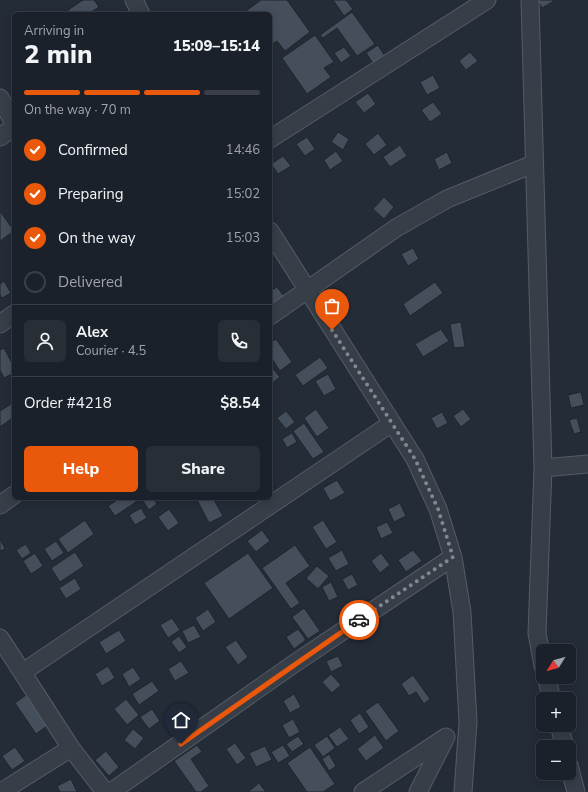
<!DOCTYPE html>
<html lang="en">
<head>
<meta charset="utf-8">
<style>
  :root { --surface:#1b212a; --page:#282e36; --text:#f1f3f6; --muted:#a0a3a8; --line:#393e47; --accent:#ea580c }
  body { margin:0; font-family:"Nunito Sans",sans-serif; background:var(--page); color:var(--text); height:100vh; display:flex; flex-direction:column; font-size:15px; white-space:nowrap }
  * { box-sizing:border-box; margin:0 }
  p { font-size:13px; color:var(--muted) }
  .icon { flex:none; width:22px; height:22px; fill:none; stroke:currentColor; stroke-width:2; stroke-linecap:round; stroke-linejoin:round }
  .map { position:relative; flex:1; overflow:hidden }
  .drawer { position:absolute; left:12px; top:12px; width:260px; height:488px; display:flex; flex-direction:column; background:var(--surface); border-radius:6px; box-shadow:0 2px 10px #0003,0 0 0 1px var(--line) }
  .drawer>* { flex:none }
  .needle { width:26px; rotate:233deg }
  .tools { position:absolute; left:536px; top:644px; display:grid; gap:8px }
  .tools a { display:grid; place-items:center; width:40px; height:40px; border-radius:6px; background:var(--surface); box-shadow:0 2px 10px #0003,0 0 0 1px var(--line); font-size:20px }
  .pin { position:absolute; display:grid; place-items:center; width:34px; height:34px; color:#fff; margin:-41px -17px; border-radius:50% 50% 50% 0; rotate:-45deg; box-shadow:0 0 4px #0007 }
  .pin .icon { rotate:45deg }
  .courier { position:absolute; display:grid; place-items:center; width:40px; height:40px; margin:-20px; border:3px solid #ea580c; border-radius:50%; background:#fff; color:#222; box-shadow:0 1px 5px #0007 }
  .summary em { font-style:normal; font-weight:800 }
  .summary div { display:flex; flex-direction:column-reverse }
  .summary { display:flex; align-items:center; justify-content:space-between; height:68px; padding:0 12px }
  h1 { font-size:26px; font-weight:800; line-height:30px }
  .bar { display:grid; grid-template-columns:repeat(4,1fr); gap:6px 4px; align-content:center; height:48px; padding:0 12px }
  .bar i { height:5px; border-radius:3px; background:var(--line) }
  .bar .current { background:var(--accent) }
  .bar p { grid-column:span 4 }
  .line { display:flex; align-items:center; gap:10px; padding:0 12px; border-top:1px solid var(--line) }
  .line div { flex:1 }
  .round { display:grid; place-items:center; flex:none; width:42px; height:42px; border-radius:6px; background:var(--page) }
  ol { padding:0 12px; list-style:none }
  li { display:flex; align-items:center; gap:12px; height:44px }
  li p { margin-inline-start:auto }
  li .icon { padding:4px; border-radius:50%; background:var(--accent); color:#fff; stroke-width:4 }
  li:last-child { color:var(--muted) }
  li i { width:22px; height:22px; border:2px solid var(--line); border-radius:50% }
  .action { display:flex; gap:8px; margin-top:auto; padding:8px 12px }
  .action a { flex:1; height:46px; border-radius:6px; background:var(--accent); color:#fff; font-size:16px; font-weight:800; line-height:46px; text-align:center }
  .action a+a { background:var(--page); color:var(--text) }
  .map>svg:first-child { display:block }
  .building { fill:#454f5c; stroke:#1e252f }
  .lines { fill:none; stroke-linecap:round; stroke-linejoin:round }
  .street-casing { stroke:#555c66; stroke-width:19 }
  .street { stroke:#373e48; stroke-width:17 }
  .done { stroke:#808893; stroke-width:4; stroke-dasharray:0 7.2 }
  .route { stroke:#ea580c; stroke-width:5 }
</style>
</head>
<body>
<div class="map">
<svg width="588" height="792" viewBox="0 0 588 792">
  <rect width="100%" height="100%" fill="#242c38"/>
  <path class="building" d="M83 0H94L99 7 88 14H71L68 10Z
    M261 0H287L310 32 285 51 277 41 270 46V14L243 13Z
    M333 0H346L353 9 344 16Z
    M537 0H554V1L542 8Z
    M352 12 375 44 357 56 337 28 323 38 320 35Z
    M315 35 334 62 324 68 331 77 307 94 282 58Z
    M378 45 386 58 375 66 366 53Z
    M344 47 351 56 341 63 334 53Z
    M470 52 478 61 466 70 459 61Z
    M433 75 440 88 427 95 420 82Z
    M368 93 376 104 364 113 355 102Z
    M433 102 442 114 430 122 421 110Z
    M338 132 349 139 343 150 331 142Z
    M378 133 387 145 374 155 365 144Z
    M307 137 315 149 305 156 296 144Z
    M400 145 407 156 390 167 383 157Z
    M336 151 343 161 330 170 324 160Z
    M447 152 452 163 439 170 434 159Z
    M283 156 291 166 278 174 271 164Z
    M384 197 394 207 384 219 373 209Z
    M0 211 14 231 0 241Z
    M413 248 419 259 408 266 401 254Z
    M4 281 11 293 2 298 0 295V284Z
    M435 282 443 293 410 316 403 304Z
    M277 287 284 296 270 306V291Z
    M461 322 465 347 454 348 450 324Z
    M441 329 449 341 423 357 415 344Z
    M276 339 292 362 280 371 270 356V343Z
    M4 348 14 367V373L4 378 0 370V350Z
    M320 357 328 368 303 386 295 375Z
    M270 365 280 377 270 385Z
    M328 374 336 389 324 396 315 381Z
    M581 392 584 405 571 408 568 395Z
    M14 402V417L0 427V411Z
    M316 409 329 428 317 437 304 418Z
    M463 409 471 419 461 427 453 416Z
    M286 411 295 422 286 429 277 418Z
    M442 412 448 423 437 429 431 418Z
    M577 418 581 432 574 434 569 420Z
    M304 423 324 452 313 459 293 431Z
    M292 433 297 442 287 448 282 439Z
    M337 480 345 493 330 501 323 488Z
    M120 498H133L136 502 115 516 108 506Z
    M141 498H153L157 504 149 510Z
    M196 498H213L223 516 209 523Z
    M400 503 406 516 394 522 388 509Z
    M141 508 147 518 135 525 129 515Z
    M169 509 179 523 168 531 158 517Z
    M85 520 94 534 68 553 58 539Z
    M323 520 337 542 326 549 312 527Z
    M387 522 393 533 381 539 376 527Z
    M262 530 270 541 256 552 247 541Z
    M0 538 5 549 0 551Z
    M56 541 64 553 52 561 44 549Z
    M26 544 31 553 22 559 16 550Z
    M295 545 310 566 286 583 300 603 291 609 262 568Z
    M342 550 349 564 336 571 328 558Z
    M413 550 422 561 406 572 398 560Z
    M75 552 84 566 60 582 51 568Z
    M35 553 43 566 31 574 23 561Z
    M248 553 273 588 229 619 204 583Z
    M381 553 390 565 380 573 371 561Z
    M317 566 329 576 318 589 306 578Z
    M352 574 358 585 348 590 342 579Z
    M75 578 81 589 66 599 59 588Z
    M331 582 338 597 329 601 322 587Z
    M304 608 320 631 308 639 292 617Z
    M208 609 216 622 203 631 195 618Z
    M172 618 180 630 168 638 160 625Z
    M194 625 201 637 188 643 182 631Z
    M298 629 306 640 294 649 286 637Z
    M119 630 126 641 106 654 99 642Z
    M179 636 187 647 179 653 171 642Z
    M236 640 248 657 238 665 225 647Z
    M338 656 343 666 331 672 326 661Z
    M181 661 189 673 175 681 168 669Z
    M108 666 115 678 102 686 95 674Z
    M133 667 141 679 129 687 122 674Z
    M331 674 341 685 332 693 322 682Z
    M413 675 430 699 424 704 416 692 409 696 401 684Z
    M152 681 159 691 139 705 132 694Z
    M294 694 301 707 290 713 283 701Z
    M26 695 47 726 36 734 15 703Z
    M126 699 139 715 127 725 114 709Z
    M378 702 399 731 386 741 365 711Z
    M152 709 160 721 149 729 140 717Z
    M360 713 369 727 359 734 350 720Z
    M293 719 300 732 289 738 282 725Z
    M340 727 349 739 337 747 328 735Z
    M133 729 144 738 135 749 124 740Z
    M375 735 384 748 366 761 357 749Z
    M298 736 304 744 292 752 286 744Z
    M327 736 335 748 323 757 314 745Z
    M235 743 246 758 237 765 226 749Z
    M197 745 202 752 191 759 209 786 201 792H196L174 761Z
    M283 745 290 756 278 763 271 752Z
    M265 746 272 760 256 767 249 753Z
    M15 747 25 761 12 770 2 756Z
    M310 747 335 784 323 792H307L287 763Z
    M106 751 119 767 109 776 95 760Z
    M329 754 336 766 329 771 322 759Z
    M71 779 77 792H60L57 786Z
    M259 783 266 792H248Z"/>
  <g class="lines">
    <g class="street-casing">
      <path id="street" d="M134 0 141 14
        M530 0 543 468 537 633 543 666
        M0 98 14 123
        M0 137 14 127
        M270 139 487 0
        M270 231 415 459 438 509 453 557 462 612 468 722 463 792
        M270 316 396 228 447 199 533 164
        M0 324 14 314
        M543 468 588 464
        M0 505 14 495
        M0 638 71 748 105 792
        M23 672 392 423
        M546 677 552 699
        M559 725 565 747
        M569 765 576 792
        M1 792 71 748
        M111 792 295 663 453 557
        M363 792 446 737
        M418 792 445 739"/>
    </g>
    <use href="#street" class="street"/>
  </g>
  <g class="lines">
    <path class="done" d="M332 330 415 459 438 509 453 557 359 620"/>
    <path class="route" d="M181 744 359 620"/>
  </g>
</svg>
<div class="tools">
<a><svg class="needle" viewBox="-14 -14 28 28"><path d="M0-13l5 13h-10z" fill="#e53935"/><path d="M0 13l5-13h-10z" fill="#a0a3a8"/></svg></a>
<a>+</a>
<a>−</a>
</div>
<div class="pin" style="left:332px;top:330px;background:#ea580c"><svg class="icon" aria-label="bag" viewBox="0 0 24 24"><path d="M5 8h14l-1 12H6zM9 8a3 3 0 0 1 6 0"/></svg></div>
<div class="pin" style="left:181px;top:744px;background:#1f2937"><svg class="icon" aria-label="home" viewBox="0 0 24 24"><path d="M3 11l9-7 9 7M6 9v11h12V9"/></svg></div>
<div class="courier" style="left:359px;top:620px"><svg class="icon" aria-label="car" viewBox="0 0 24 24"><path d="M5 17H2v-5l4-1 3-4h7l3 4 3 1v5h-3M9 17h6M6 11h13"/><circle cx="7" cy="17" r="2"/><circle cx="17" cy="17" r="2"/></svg></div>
<section class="drawer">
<div class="summary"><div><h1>2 min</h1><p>Arriving in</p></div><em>15:09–15:14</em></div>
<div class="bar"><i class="current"></i><i class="current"></i><i class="current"></i><i></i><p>On the way · 70 m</p></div>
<ol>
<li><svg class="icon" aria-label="check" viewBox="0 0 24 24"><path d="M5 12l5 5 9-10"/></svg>Confirmed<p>14:46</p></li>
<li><svg class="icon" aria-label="check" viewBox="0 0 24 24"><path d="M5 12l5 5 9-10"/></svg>Preparing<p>15:02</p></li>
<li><svg class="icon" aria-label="check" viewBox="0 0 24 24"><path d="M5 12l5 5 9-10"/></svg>On the way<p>15:03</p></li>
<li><i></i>Delivered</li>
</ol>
<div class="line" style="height:72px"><a class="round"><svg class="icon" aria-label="person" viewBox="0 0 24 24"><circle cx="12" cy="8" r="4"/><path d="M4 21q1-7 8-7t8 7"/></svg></a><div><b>Alex</b><p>Courier · 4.5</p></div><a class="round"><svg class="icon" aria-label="phone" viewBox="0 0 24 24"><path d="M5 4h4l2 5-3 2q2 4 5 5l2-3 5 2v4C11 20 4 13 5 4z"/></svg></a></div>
<div class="line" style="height:52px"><div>Order #4218</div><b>$8.54</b></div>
<div class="action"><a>Help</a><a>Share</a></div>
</section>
</div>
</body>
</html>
